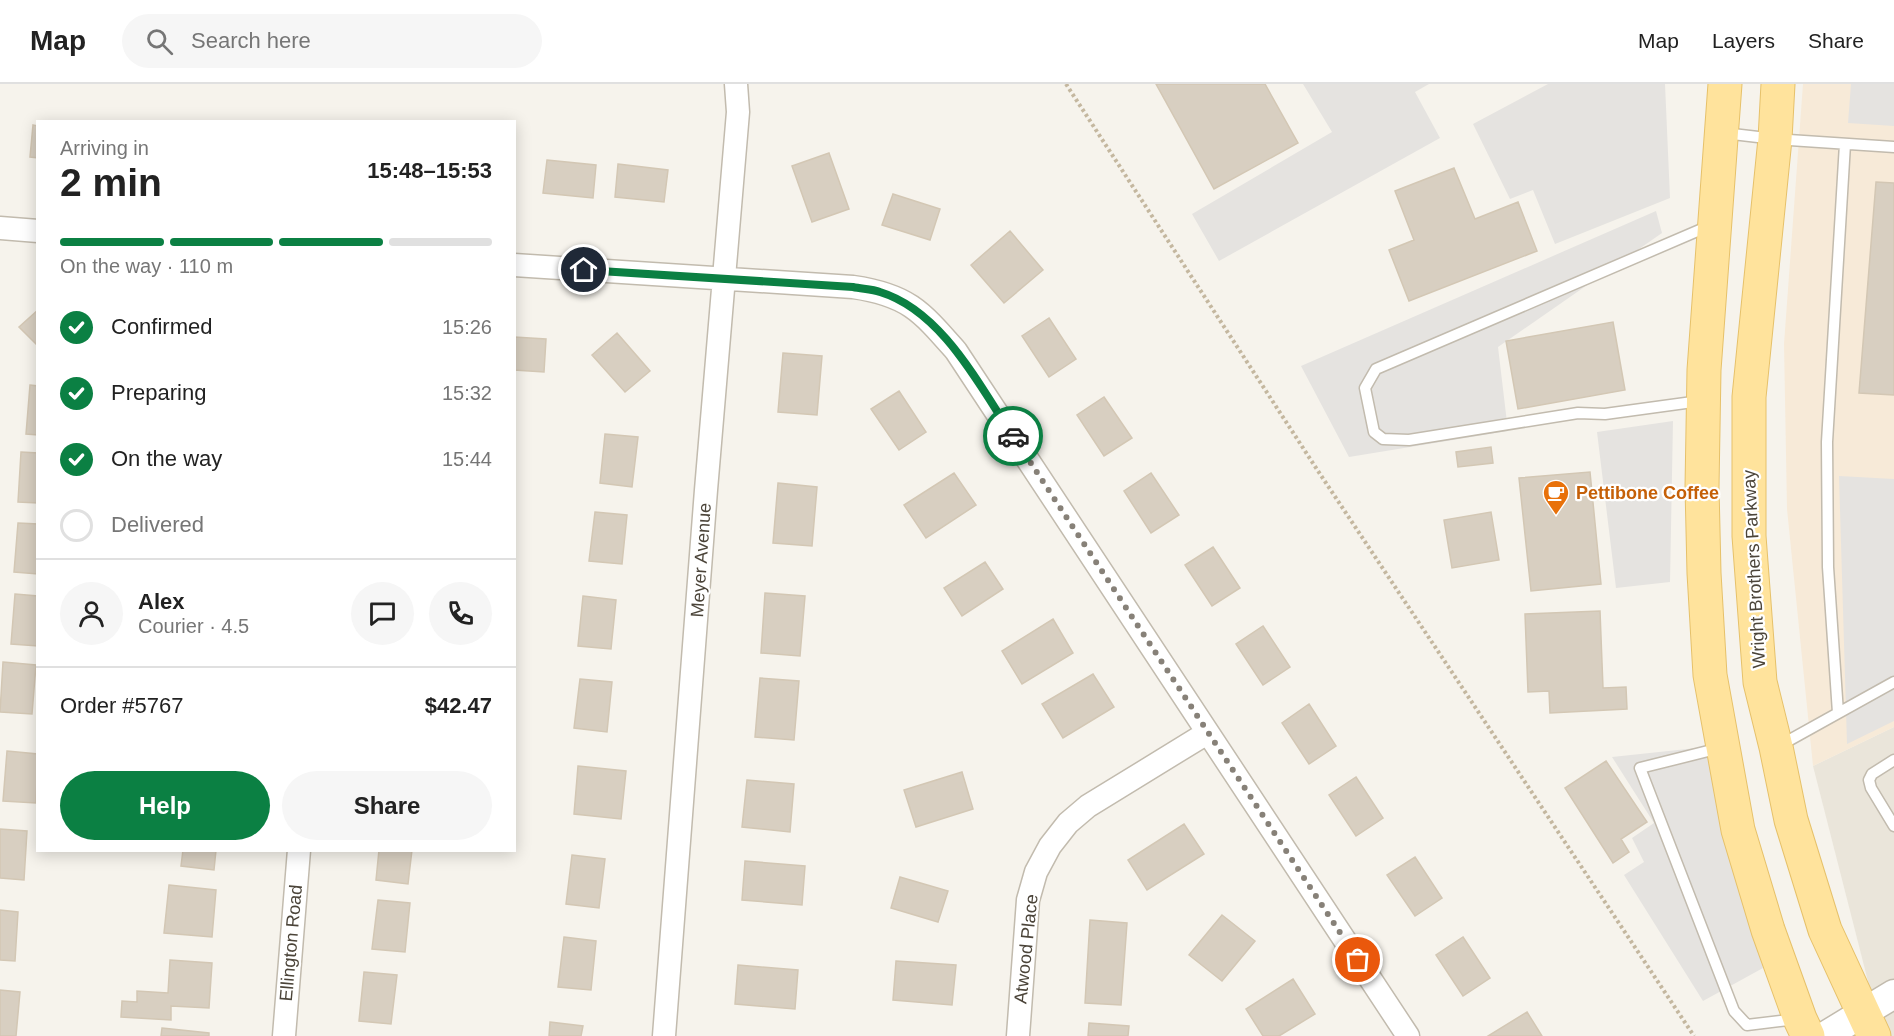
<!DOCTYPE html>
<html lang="en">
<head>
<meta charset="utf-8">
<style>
  :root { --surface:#fff; --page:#f6f6f6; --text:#222; --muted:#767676; --line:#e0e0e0; --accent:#0b8043 }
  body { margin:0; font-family:Helvetica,sans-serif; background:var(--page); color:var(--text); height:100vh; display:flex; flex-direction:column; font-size:22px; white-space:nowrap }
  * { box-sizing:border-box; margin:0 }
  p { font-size:20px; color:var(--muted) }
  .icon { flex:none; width:33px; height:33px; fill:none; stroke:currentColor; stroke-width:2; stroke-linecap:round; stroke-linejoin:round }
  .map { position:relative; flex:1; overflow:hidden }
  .panel { position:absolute; left:36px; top:36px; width:480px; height:732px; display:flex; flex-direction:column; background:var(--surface); border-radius:0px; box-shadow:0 3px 15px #0003 }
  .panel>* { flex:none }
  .pin { position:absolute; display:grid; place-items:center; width:51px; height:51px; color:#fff; margin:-26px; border:3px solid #fff; border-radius:50%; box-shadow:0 2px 6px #0007 }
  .courier { position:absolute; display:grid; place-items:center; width:60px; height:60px; margin:-30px; border:4px solid #0b8043; border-radius:50%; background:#fff; color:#222; box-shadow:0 2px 8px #0007 }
  .headline em { font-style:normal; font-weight:700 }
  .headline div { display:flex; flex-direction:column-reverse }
  .headline { display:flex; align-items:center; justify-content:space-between; height:102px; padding:0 24px }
  h1 { font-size:39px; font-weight:700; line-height:45px }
  .bar { display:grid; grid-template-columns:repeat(4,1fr); gap:9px 6px; align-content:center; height:72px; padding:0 24px }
  .bar i { height:8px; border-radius:4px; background:var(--line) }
  .bar .active { background:var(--accent) }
  .bar p { grid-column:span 4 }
  .line { display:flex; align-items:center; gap:15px; padding:0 24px; border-top:2px solid var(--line) }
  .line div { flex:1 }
  .round { display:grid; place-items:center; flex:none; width:63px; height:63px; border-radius:32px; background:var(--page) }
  ol { padding:0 24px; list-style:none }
  li { display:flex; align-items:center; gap:18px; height:66px }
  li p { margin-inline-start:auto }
  li .icon { padding:6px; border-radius:50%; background:var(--accent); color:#fff; stroke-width:4 }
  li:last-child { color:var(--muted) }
  li i { width:33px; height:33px; border:3px solid var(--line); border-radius:50% }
  .action { display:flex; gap:12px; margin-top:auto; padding:12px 24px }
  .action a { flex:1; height:69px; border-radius:36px; background:var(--accent); color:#fff; font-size:24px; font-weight:700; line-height:69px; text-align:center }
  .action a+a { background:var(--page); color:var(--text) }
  header { display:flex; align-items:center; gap:36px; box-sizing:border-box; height:84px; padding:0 30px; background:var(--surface); border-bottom:2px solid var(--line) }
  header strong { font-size:28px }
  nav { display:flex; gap:33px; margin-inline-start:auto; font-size:21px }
  .search { width:420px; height:54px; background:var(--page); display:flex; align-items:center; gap:15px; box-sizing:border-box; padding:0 21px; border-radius:33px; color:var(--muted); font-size:22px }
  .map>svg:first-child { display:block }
  .residential { fill:#eae5da }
  .commercial { fill:#f7ead8 }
  .parking { fill:#e5e3e0 }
  .building { fill:#d8cfc1; stroke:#d3c7b4; stroke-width:1.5 }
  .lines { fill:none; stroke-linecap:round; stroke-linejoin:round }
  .service-casing { stroke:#c2bbae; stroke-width:13 }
  .minor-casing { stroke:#c2bbae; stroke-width:25 }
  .tertiary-casing { stroke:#c2bbae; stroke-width:31 }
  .primary-casing { stroke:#e6c16a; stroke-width:35 }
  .path { stroke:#c4b79f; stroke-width:4; stroke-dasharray:3 3; stroke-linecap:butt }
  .service { stroke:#fff; stroke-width:10 }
  .minor { stroke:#fff; stroke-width:22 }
  .tertiary { stroke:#fff; stroke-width:28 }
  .primary { stroke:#ffe39c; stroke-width:33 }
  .done { stroke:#878178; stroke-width:6; stroke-dasharray:0 10.8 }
  .route { stroke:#0b8043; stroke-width:8 }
  .labels { text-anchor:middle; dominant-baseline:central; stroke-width:4.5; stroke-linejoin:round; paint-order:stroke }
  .food-label { font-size:18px; font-weight:bold; fill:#c56008; stroke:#fff; text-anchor:start }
  .street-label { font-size:18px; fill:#4b4439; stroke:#fff }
</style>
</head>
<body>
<header>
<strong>Map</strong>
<div class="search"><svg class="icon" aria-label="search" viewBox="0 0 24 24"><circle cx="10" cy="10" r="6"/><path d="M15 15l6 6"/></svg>Search here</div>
<nav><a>Map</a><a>Layers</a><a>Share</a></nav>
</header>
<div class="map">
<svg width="1894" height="952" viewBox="0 0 1894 952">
  <rect width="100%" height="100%" fill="#f6f3ec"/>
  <path class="residential" d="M1894 643V952H1882L1813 682Z"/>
  <path class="commercial" d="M1803 0H1894V643L1813 682 1787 425 1784 260Z"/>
  <path class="parking" d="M1303 0H1429L1415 8 1440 54 1219 177 1192 130 1332 48Z
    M1548 0H1665L1670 114 1555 160 1533 106 1510 115 1473 40Z
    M1851 0H1894V42L1848 39Z
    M1656 127 1662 149 1498 263 1508 347 1349 373 1301 282Z
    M1673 337 1670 498 1616 504 1597 348Z
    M1839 392 1894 395V637L1847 660Z
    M1706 663 1763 884 1703 917 1624 791 1644 778 1632 754 1654 739 1612 673Z"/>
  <path class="building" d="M1156 0H1265L1298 59 1214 105Z
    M33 41 38 42V74L30 73Z
    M829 69 849 125 812 138 792 82Z
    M547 76 596 81 593 114 543 109Z
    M618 80 668 86 664 118 615 113Z
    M1454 84 1475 135 1518 118 1537 167 1409 217 1389 166 1414 156 1395 107Z
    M1876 98 1894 99V311L1859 309Z
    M893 110 940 125 930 156 882 141Z
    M1010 147 1043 186 1004 219 971 181Z
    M38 226V262L19 243Z
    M1049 234 1076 275 1049 293 1022 252Z
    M1613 238 1625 306 1518 325 1506 257Z
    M617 249 650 287 625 308 592 271Z
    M514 253 546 255 544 288 514 286Z
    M783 269 822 272 817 331 778 328Z
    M30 301 38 302V351L26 350Z
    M899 307 926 348 899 366 871 325Z
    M1104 313 1132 354 1104 372 1077 331Z
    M605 350 638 353 632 403 600 399Z
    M1491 363 1493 379 1458 383 1456 368Z
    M21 368 38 369V419L18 418Z
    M1590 388 1601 500 1531 507 1519 394Z
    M954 389 976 421 926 454 904 421Z
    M1151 389 1179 431 1151 449 1124 407Z
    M778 399 817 403 812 462 773 459Z
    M595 428 627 431 622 480 589 477Z
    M1491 428 1499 476 1452 484 1444 436Z
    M18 439 38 440V490L14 488Z
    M1213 463 1240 504 1212 522 1185 481Z
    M985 478 1003 505 962 532 944 504Z
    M765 509 805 512 800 572 761 569Z
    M15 510 38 512V562L11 560Z
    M583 512 616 516 611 565 578 562Z
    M1600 527 1603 604 1626 603 1627 625 1550 629 1549 607 1528 608 1525 530Z
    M1053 535 1073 569 1022 600 1002 567Z
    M1263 542 1290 583 1263 601 1236 560Z
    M3 578 36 581 32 630 0 628Z
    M1093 590 1114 623 1063 654 1042 620Z
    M760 594 799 597 794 656 755 653Z
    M580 595 612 598 607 648 574 644Z
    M1309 620 1336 662 1309 680 1282 639Z
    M7 667 38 670 36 719 3 717Z
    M1606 677 1647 738 1621 755 1629 768 1613 779 1565 704Z
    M578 682 626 687 621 735 574 730Z
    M962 688 973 725 916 743 904 706Z
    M1356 693 1383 734 1356 752 1329 711Z
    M747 696 794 700 790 748 742 743Z
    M1184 740 1204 770 1147 806 1128 776Z
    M0 745 27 747 24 796 0 794Z
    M183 766H216L214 786 181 782Z
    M379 766H412L408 800 376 796Z
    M572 771 605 775 599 824 566 820Z
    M1415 773 1442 814 1415 832 1387 791Z
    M745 777 805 782 802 821 742 816Z
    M900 793 948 807 938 838 891 824Z
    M169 801 216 806 212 853 164 849Z
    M378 816 410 819 405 868 372 865Z
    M0 826 18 828 15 877 0 876Z
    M1222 831 1255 857 1222 897 1189 871Z
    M1090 836 1127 839 1121 921 1085 919Z
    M564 853 596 857 591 906 558 903Z
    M1463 853 1490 894 1463 912 1436 871Z
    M170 876 212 879 209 924 171 922V936L121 933 122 917 137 918V907L168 909Z
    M896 877 956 881 952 921 893 916Z
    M738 881 798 886 795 925 735 920Z
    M364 888 397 891 391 940 359 937Z
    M1293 895 1315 930 1279 952H1263L1246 925Z
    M0 906 20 908 16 952H0Z
    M1527 928 1542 952H1488Z
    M550 938 583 942 581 952H549Z
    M1089 939 1129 942 1128 952H1088Z
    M162 944 209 949V952H161Z"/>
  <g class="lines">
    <g class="service-casing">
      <path id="service" d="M1724 49 1775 55 1894 63
        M1700 317 1605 330 1578 329 1409 356 1383 355 1374 348 1365 304 1376 285 1709 142
        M1838 629 1828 483 1827 358 1845 60
        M1779 662 1894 598
        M1720 664 1640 684 1734 927 1747 941 1797 935
        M1894 676 1872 690 1869 696 1871 704 1894 742"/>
    </g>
    <g class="minor-casing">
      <path id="minor" d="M0 144 38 147
        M514 181 853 203C908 211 921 227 956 267L1408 952
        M284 952 299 766
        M664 952 706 406 738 28 736 0
        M1018 952 1028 816 1036 788 1050 762 1068 739 1088 722 1207 649"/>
    </g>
    <g class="tertiary-casing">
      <path id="tertiary" d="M1825 952 1894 910"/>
    </g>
    <g class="primary-casing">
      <path id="primary" d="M1725 0 1704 286 1702 403 1704 489 1710 591 1738 746 1768 846 1800 935 1808 952
        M1778 0 1775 55 1749 313V452L1760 598 1776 663 1791 736 1825 846 1874 952"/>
    </g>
    <path class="path" d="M1066 0 1320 390 1694 952"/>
    <use href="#service" class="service"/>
    <use href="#minor" class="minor"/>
    <use href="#tertiary" class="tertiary"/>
    <use href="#primary" class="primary"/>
  </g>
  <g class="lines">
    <path class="done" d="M1013 352 1358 876"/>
    <path class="route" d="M584 186 853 203C862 205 872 205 880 208 942 227 979 301 1013 352"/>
  </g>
  <defs>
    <g id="cafe-pin" transform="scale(1.35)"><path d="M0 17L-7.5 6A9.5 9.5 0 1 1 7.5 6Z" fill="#e8710a" stroke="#fff"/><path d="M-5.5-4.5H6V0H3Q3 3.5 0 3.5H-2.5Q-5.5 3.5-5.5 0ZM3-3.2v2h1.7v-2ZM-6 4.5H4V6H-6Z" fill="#fff"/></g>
  </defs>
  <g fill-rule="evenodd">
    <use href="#cafe-pin" x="1556" y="409"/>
  </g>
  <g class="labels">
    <g class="food-label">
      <text x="1576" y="409">Pettibone Coffee</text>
    </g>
    <g class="street-label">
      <text transform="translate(701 476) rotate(-86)">Meyer Avenue</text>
      <text transform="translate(1754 485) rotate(-93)">Wright Brothers Parkway</text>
      <text transform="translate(291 859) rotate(-85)">Ellington Road</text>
      <text transform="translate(1026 865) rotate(-84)">Atwood Place</text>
    </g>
  </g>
</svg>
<div class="pin" style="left:1358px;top:876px;background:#ea580c"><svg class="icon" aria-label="bag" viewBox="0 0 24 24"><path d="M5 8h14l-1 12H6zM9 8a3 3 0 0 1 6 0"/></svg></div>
<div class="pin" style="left:584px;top:186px;background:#1f2937"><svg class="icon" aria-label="home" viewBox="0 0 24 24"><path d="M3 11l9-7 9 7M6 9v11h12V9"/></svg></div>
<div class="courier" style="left:1013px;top:352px"><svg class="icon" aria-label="car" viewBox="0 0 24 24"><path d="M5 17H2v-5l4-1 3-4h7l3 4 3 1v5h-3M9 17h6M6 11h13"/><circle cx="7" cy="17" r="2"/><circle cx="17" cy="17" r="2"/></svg></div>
<section class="panel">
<div class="headline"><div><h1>2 min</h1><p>Arriving in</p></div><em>15:48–15:53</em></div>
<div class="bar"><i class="active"></i><i class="active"></i><i class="active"></i><i></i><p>On the way · 110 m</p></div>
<ol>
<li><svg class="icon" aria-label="check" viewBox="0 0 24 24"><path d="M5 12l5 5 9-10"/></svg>Confirmed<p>15:26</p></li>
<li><svg class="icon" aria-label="check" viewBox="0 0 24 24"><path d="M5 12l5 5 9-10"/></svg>Preparing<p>15:32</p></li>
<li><svg class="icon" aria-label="check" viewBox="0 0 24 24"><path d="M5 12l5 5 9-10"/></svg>On the way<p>15:44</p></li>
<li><i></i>Delivered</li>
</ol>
<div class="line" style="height:108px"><a class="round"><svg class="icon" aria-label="person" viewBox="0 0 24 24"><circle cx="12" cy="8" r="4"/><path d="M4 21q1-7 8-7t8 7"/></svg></a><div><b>Alex</b><p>Courier · 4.5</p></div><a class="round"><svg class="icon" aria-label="chat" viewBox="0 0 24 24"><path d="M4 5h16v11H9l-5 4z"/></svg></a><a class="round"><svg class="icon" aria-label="phone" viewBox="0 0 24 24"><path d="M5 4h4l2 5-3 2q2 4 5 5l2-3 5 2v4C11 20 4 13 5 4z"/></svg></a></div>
<div class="line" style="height:78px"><div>Order #5767</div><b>$42.47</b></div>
<div class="action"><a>Help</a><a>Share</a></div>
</section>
</div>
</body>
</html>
